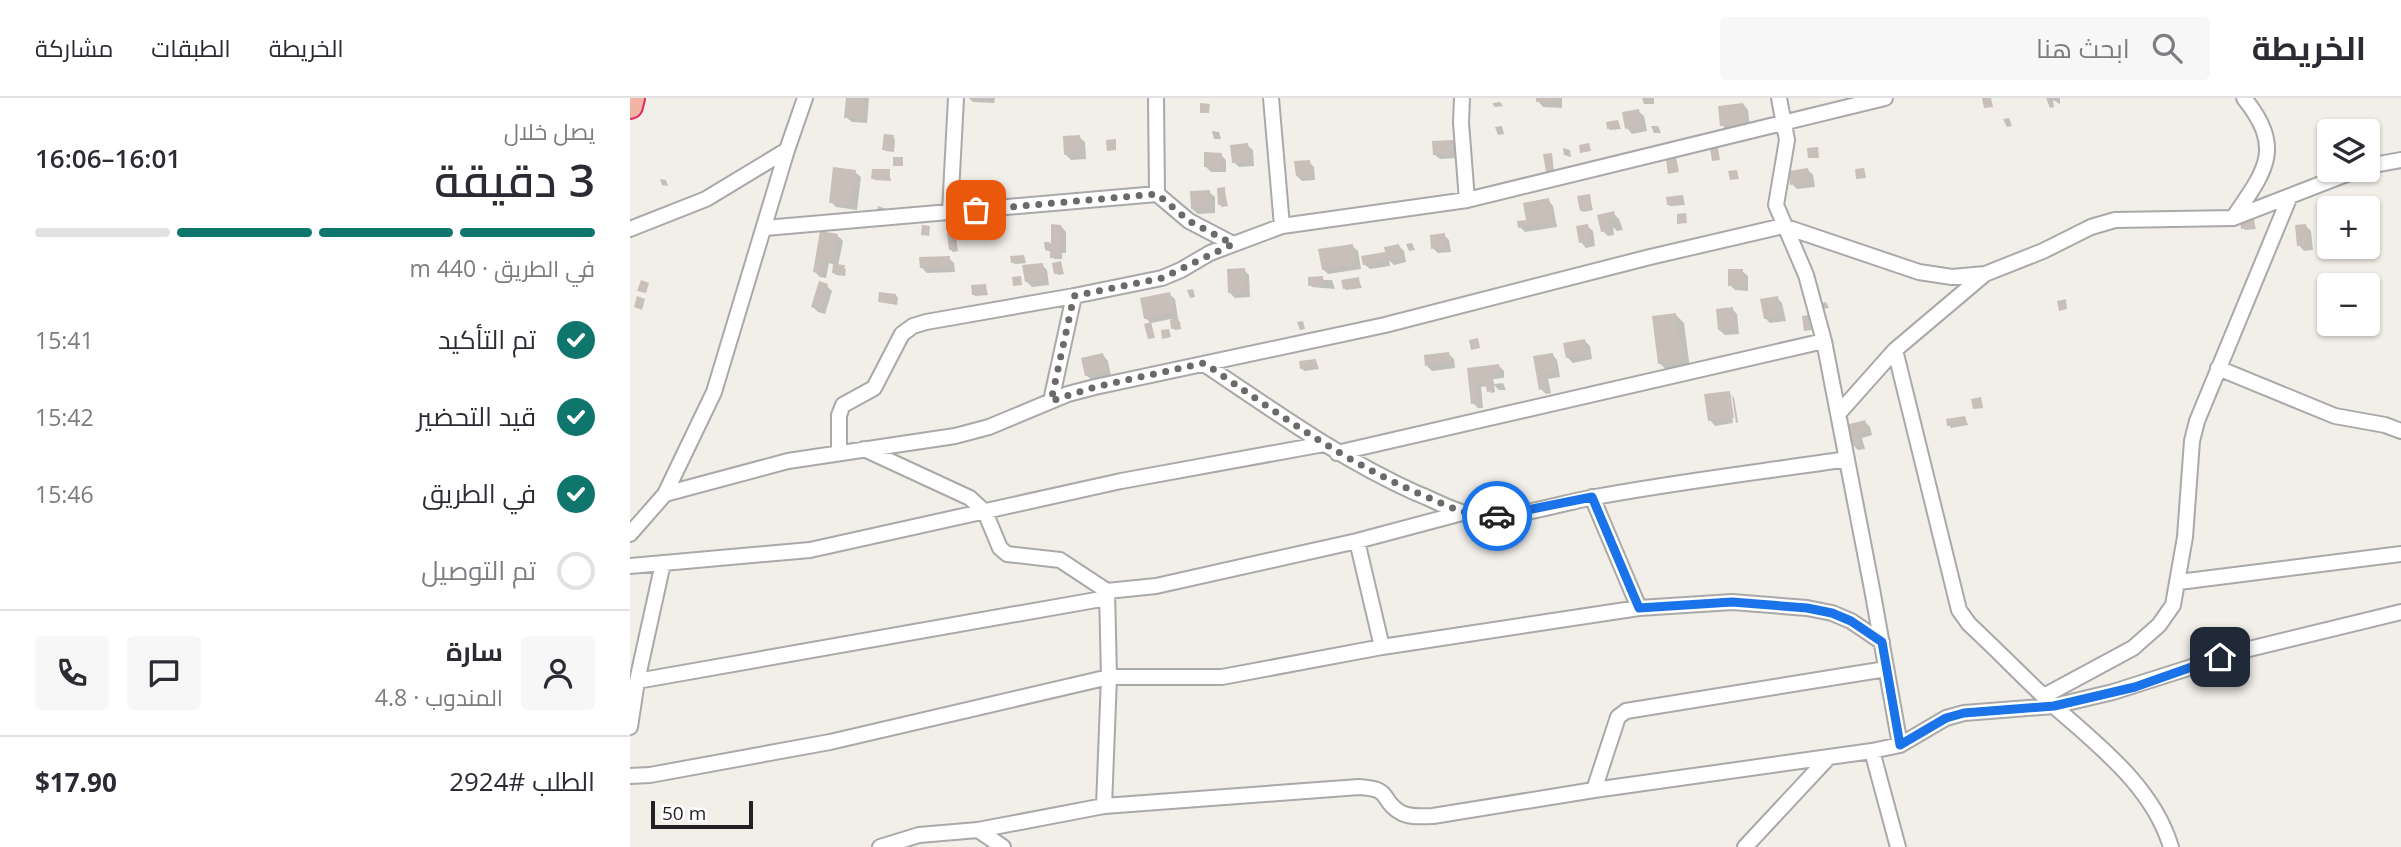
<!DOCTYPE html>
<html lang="ar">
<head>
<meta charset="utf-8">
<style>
  :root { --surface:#fff; --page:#f7f7f7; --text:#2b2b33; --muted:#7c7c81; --line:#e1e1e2; --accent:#0f766e }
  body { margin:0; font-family:"Open Sans",Cairo,sans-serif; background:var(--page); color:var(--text); direction:rtl; height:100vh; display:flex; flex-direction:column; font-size:26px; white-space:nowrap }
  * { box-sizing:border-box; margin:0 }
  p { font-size:23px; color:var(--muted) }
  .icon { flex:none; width:38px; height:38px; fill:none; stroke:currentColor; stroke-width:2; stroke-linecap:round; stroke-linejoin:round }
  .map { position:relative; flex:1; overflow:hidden; direction:ltr }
  .sheet { display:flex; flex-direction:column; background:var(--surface); width:630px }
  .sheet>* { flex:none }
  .buttons { position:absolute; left:1687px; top:21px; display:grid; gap:14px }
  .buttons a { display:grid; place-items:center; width:63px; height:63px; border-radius:7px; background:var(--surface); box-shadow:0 2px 5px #0004; font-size:35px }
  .scale { position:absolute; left:21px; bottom:18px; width:102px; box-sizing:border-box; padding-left:7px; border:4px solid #222; border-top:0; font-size:19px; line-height:24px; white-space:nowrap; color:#222; -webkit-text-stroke:5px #fff; paint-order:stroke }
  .pin { position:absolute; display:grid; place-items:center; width:60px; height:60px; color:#fff; margin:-30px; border-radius:14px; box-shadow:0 4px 10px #0006 }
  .courier { position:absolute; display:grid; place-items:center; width:70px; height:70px; margin:-35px; border:5px solid #1a73e8; border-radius:50%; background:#fff; color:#222; box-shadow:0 2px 9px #0007 }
  .overview em { font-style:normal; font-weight:600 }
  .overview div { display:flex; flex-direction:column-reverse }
  .overview { display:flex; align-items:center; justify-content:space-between; height:119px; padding:0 35px }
  h1 { font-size:46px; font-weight:600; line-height:52px }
  .bar { display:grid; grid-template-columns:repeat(4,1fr); gap:10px 7px; align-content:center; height:84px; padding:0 35px }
  .bar i { height:9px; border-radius:5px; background:var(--line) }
  .bar .current { background:var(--accent) }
  .bar p { grid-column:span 4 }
  .line { display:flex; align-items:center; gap:18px; padding:0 35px; border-top:2px solid var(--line) }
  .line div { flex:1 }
  .round { display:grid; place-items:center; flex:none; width:74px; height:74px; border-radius:7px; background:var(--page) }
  ol { padding:0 35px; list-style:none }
  li { display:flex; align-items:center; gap:21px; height:77px }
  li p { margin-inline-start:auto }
  li .icon { padding:7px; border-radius:50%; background:var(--accent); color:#fff; stroke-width:4 }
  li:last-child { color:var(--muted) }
  li i { width:38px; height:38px; border:4px solid var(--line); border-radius:50% }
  header { display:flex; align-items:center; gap:42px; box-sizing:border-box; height:98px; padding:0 35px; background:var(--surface); border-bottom:2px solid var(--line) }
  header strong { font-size:33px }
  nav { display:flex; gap:38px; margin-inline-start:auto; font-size:24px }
  .search { width:490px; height:63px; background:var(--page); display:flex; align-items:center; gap:18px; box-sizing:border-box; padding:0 24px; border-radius:7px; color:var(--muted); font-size:26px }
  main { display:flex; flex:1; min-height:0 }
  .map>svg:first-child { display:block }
  .shadow { fill:#0003 }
  .building { fill:#c7bfb8 }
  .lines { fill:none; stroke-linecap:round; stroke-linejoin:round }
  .minor-casing { stroke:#a9a9a9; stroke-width:18 }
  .trunk-casing { stroke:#dc2a67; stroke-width:28 }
  .minor { stroke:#fff; stroke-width:14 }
  .trunk { stroke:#f2b4a3; stroke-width:24 }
  .done { stroke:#6b6a68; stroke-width:7; stroke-dasharray:0 12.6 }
  .route { stroke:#1a73e8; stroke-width:9 }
</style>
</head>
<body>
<header>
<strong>الخريطة</strong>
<div class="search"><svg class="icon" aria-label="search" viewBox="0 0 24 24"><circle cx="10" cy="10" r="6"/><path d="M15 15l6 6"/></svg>ابحث هنا</div>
<nav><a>الخريطة</a><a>الطبقات</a><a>مشاركة</a></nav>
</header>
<main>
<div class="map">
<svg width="1771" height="749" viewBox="0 0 1771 749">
  <rect width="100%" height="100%" fill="#f2efe9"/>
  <path class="shadow" d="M226 0H239L237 25 222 24 216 19Z
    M339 0H365L364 5 343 4Z
    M908 0H932V10L913 9 908 3Z
    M1012 0H1024V6H1014Z
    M1416 0H1430V6L1423 2 1424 9 1420 10Z
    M870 4 873 8 865 9 863 7V5Z
    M1113 6 1118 12 1120 30 1097 33 1092 27Z
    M1008 13 1014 18 1017 33 1002 36 997 30Z
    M1379 20 1382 28 1377 29 1373 21Z
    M988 24 991 31 980 32 978 30Z
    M872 28 874 36 868 37 865 29Z
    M1021 28H1028L1031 35H1024Z
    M582 33 589 34 591 41H584Z
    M263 39 265 41 264 54 256 53 254 51Z
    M449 39 455 44 456 61 441 62 436 57Z
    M823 43 828 49 829 60 810 61 804 56Z
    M617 47 623 52 624 68 609 69 604 64Z
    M933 50 940 52 941 59 934 57Z
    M591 57 596 62V74H581L575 68Z
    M679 64 684 69 685 82 672 83 667 78Z
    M1178 72 1183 77 1185 89 1167 91 1162 86Z
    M259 73 261 83 245 82 243 80Z
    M225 74 231 79 227 112 206 109 201 104Z
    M30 81 36 82 38 88 32 87Z
    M594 91 598 108 592 109 590 107Z
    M579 94 585 99V115L568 116 562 111Z
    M959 98 963 112 953 114 951 112Z
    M1053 99 1055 107 1040 108 1038 106Z
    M918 102 923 108 927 129 895 134 890 129Z
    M248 108 256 111 255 117 247 114Z
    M983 115 989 121 993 132 987 133 983 129 984 137 978 138 973 133 969 119Z
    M1623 122 1626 131 1615 132 1613 130Z
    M431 128 436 134V155H432V161H424L422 154 415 152 414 144H419L423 148Z
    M957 128 963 133 965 148 956 150 951 144Z
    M1676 128 1681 133 1683 152 1674 153 1669 147Z
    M325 136 328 153 323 154 321 152Z
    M814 137 819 142 821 154 808 155 803 150Z
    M208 138 213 143 208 168 216 171 215 178 206 177 204 175 205 167 199 165 196 180 190 179 184 173Z
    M782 145 785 152 779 153 776 146Z
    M722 148 728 153 731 171 698 176 693 171Z
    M769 148 774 153 776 164 764 167 759 162 760 168 740 171 734 166 733 159 758 156Z
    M394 158 396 165 385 166 382 164Z
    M319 160 324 165 325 174 297 175 291 169Z
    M431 165 434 176 428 177 426 175Z
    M412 167 417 172 419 187 402 189 396 183Z
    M614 172 619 177 620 199 605 200 600 195Z
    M1112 173 1118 178V193L1105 192 1100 187Z
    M692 180 694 182H702L705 191 682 189 680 187Z
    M728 181 732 190 716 192 714 190Z
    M355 187 358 197 345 198 343 196Z
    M197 188 202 193 195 216 188 214 183 209Z
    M563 191 565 199 560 200 557 192Z
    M539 196 545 201 548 220H546L550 224 551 231 545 232 543 230 541 221 521 225 515 220Z
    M266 197 268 200 267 207 250 204Z
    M1147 200 1152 205 1156 223 1140 225 1135 220Z
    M1196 204 1199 210 1190 211 1188 206Z
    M1102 211 1107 216 1109 236 1095 237 1089 232Z
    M1046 217 1054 225 1060 271 1038 273 1029 265Z
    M673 223 675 231 670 232 667 224Z
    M954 242 960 248 962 261 943 265 937 259Z
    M819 256 824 261 825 270 802 273 797 268Z
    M922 256 927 262 930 279 918 281 921 295 916 296 911 291 905 259Z
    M473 257 478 263 481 278 462 282 456 277Z
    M686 263 689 271 674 273 672 271Z
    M869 268 874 273V280L863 281 864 286 873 285 876 292H869L864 287 865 294 861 295 858 288 851 289 853 310H848L843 305 839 271Z
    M1099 295 1104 300 1108 324 1106 325 1102 298H1099L1103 325 1085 328 1080 322Z
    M1335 319 1338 327 1321 330 1319 327Z
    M1235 324 1240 329 1242 337 1232 340 1235 351 1228 352 1223 347 1218 328Z"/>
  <path class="building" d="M216 0H234L233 21 214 20Z
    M906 0H928L927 5 906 4Z
    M1352 0H1361L1363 9 1354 10Z
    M570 5 580 6 579 15H570Z
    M1113 5 1116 25 1090 28 1088 8Z
    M1009 11 1012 28 995 31 992 14Z
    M988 22 990 29 977 31 976 24Z
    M254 36 264 37 262 53 252 52Z
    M450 37 451 56 434 57 433 38Z
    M486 41V52L477 53 476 42Z
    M824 42 825 56 803 57 802 43Z
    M618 45 620 63 602 65 600 47Z
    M959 45 961 53 950 55 949 47Z
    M1188 49 1189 60H1178L1177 50Z
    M1080 50H1088L1090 62 1082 63Z
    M574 54 592 55 591 70 574 69Z
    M922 55 924 73 916 74 913 56Z
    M263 59H273V68H263Z
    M1046 59 1049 74 1038 76 1036 61Z
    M680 62 681 77 666 78 664 63Z
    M203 69 226 72 222 107 199 105Z
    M1178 70 1180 84 1160 87 1159 73Z
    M1234 70 1236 80 1226 81 1225 71Z
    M242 71H260L259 82 241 81Z
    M1107 72 1109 81 1100 82 1098 73Z
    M595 89 596 107H588L587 90Z
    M580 92 581 110 561 111 560 93Z
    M960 96 962 110 950 113 947 98Z
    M1053 97 1054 105 1037 107 1036 99Z
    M919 100 923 124 888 130 887 123 896 122 893 105Z
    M984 113 986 120 978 122 980 132 971 134 967 117Z
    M1056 115 1057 125 1047 126V116Z
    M1624 120 1625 129 1611 131 1610 122Z
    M421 126 431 127V151H421Z
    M958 126 961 143 949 145 946 128Z
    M1676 126 1679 147 1667 148 1665 127Z
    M292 127 300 128 299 138 291 137Z
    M190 133 208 136 203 163 194 161 191 175 183 174Z
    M326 134 327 152H319L317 135Z
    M815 135 816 149 801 151 800 137Z
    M723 146 726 166 692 172 688 151Z
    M769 146 772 160 757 163 754 149Z
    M420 152H431V160H420Z
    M755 154 756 163 733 167 731 158Z
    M394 157 395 163 381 165 380 158Z
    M320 158V169L290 170 289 159Z
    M431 163 433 174 424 176 422 165Z
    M413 165 415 182 395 184 392 167Z
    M203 166 215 167 213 177 202 175Z
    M615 170 616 195H598L597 171Z
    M1098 171H1113V188H1098Z
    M391 178 392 187 383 188 382 179Z
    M693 178V187L678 188V179Z
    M729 179 730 188 713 191 711 182Z
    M11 182 19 185 16 195 7 193Z
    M189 183 198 186 190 212 181 209Z
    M356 186 357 195 342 197 341 187Z
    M249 194 266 196 265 206 248 204Z
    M540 194 544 215 514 221 510 200Z
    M7 198 15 201 12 212 4 209Z
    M1148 198 1151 218 1134 221 1130 201Z
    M1436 201 1437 211 1429 213 1427 203Z
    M1103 209 1105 231 1088 232 1086 211Z
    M1046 215 1052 263 1028 266 1022 218Z
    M1180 217 1182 232 1174 233 1172 218Z
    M548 220 550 229 541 231 540 222Z
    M521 224 525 240 518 241 514 226Z
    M539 231 541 239 532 241 531 232Z
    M848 240 850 250 841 252 839 242Z
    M955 241 958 256 936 260 933 245Z
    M819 254 821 265 795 268 794 257Z
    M473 255 477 274 455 278 451 260Z
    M923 255 926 274 914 276 916 290 909 292 903 258Z
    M686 261 687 269 670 271 669 263Z
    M869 266 870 275 854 277H862L864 293 857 294 855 283 847 284 849 305 841 306 837 270Z
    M1100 293 1104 320 1078 323 1074 296Z
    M1351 299 1353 310 1343 311 1341 301Z
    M1335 318 1336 325 1317 328 1316 321Z
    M1235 322 1238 332 1228 335 1230 346 1221 348 1216 327Z"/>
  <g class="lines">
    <g class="minor-casing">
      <path id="minor" d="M526 0 527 96
        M641 0 652 128
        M832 0 831 25 837 102
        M1149 0 1157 42 1146 107 1176 177 1194 243 1242 491 1270 647
        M1738 68 1771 62
        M320 114 326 0
        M1603 120C1635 73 1655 51 1614 0
        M135 130 527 96 559 123 603 146
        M0 131 76 101 157 52 175 0
        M1265 252 1329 512 1339 526C1368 553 1396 582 1425 609 1470 649 1523 689 1541 749
        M574 266C643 312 710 361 786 395 802 401 819 411 835 415 876 425 921 407 960 400 1045 384 1131 374 1217 361
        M1588 270 1705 318 1755 327 1771 333
        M421 303 444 198
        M1208 316 1265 252 1355 176
        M234 351 340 400 355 414 370 450 377 456 430 462 477 493 526 488 727 443 832 415
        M209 355V317L213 307 244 290 272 236 283 228 296 224 444 198 532 180 551 172 580 155 652 128 837 102 1255 0
        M707 355 1194 243
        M35 396 158 363 325 338 359 329 438 296 465 289 755 227 1020 159 1153 128 1289 174 1322 179 1355 176 1413 153 1461 129 1485 122 1603 120 1727 72
        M962 399 1009 510
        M0 436 35 396 84 294 157 52
        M727 443 752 549
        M0 468 180 452 491 383 694 346
        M1549 484 1771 456
        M7 583 477 500
        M1414 598 1503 550 1529 527 1543 507 1555 439 1562 343 1567 323 1660 98
        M0 629 7 583 33 465
        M1242 653 1268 749
        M0 678 20 677 200 644 479 579H592L752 549 1009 510 1102 504 1177 510 1202 515 1221 523 1252 544
        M964 692 988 619 996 613 1256 571
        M474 708 479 579 477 493
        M348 732 373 749
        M250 749 289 737 348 732 474 708 729 689C764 691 749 702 770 714 779 720 793 718 803 718L964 692 1242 653 1270 647 1316 620 1334 615 1424 608 1483 594 1615 552 1771 514
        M1115 749 1198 660"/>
    </g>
    <g class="trunk-casing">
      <path id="trunk" d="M0 8 2 0"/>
    </g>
    <use href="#minor" class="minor"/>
    <use href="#trunk" class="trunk"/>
  </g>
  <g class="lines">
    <path class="done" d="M346 112 527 96 559 123 603 146 532 180 444 198 421 303 465 289 574 265C646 314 711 362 790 396 816 407 839 420 867 418"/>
    <path class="route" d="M867 418 962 399 1009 510 1102 504 1177 510 1202 515 1221 523 1252 544 1270 647 1316 620 1334 615 1424 608 1505 589 1590 559"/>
  </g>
</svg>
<div class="buttons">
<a><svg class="icon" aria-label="layers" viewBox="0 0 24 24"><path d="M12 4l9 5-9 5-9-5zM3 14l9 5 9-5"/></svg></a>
<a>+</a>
<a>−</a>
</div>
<div class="scale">50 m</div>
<div class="pin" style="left:346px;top:112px;background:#ea580c"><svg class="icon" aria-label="bag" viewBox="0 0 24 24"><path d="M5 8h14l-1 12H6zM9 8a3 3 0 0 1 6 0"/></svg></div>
<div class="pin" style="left:1590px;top:559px;background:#1f2937"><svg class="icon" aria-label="home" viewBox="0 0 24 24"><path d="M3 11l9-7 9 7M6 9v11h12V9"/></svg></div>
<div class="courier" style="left:867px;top:418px"><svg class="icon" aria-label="car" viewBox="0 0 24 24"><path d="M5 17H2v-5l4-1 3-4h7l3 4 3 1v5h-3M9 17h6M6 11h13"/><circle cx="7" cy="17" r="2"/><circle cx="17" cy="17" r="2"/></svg></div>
</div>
<section class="sheet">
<div class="overview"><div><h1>3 دقيقة</h1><p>يصل خلال</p></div><em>16:01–16:06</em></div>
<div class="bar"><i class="current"></i><i class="current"></i><i class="current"></i><i></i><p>في الطريق · 440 m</p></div>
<ol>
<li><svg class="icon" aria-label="check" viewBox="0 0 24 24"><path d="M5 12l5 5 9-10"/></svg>تم التأكيد<p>15:41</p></li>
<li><svg class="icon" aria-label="check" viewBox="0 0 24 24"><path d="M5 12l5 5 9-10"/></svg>قيد التحضير<p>15:42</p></li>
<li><svg class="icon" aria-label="check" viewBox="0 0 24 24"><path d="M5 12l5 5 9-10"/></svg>في الطريق<p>15:46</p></li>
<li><i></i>تم التوصيل</li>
</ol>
<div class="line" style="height:126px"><a class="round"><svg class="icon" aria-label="person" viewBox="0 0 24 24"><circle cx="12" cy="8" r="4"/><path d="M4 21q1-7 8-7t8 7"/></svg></a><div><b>سارة</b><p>المندوب · 4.8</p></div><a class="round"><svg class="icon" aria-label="chat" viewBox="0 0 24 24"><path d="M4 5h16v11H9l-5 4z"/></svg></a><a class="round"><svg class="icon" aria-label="phone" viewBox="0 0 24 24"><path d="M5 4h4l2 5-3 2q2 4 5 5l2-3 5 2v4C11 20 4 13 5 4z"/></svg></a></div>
<div class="line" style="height:91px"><div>الطلب #2924</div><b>$17.90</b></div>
</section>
</main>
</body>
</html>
